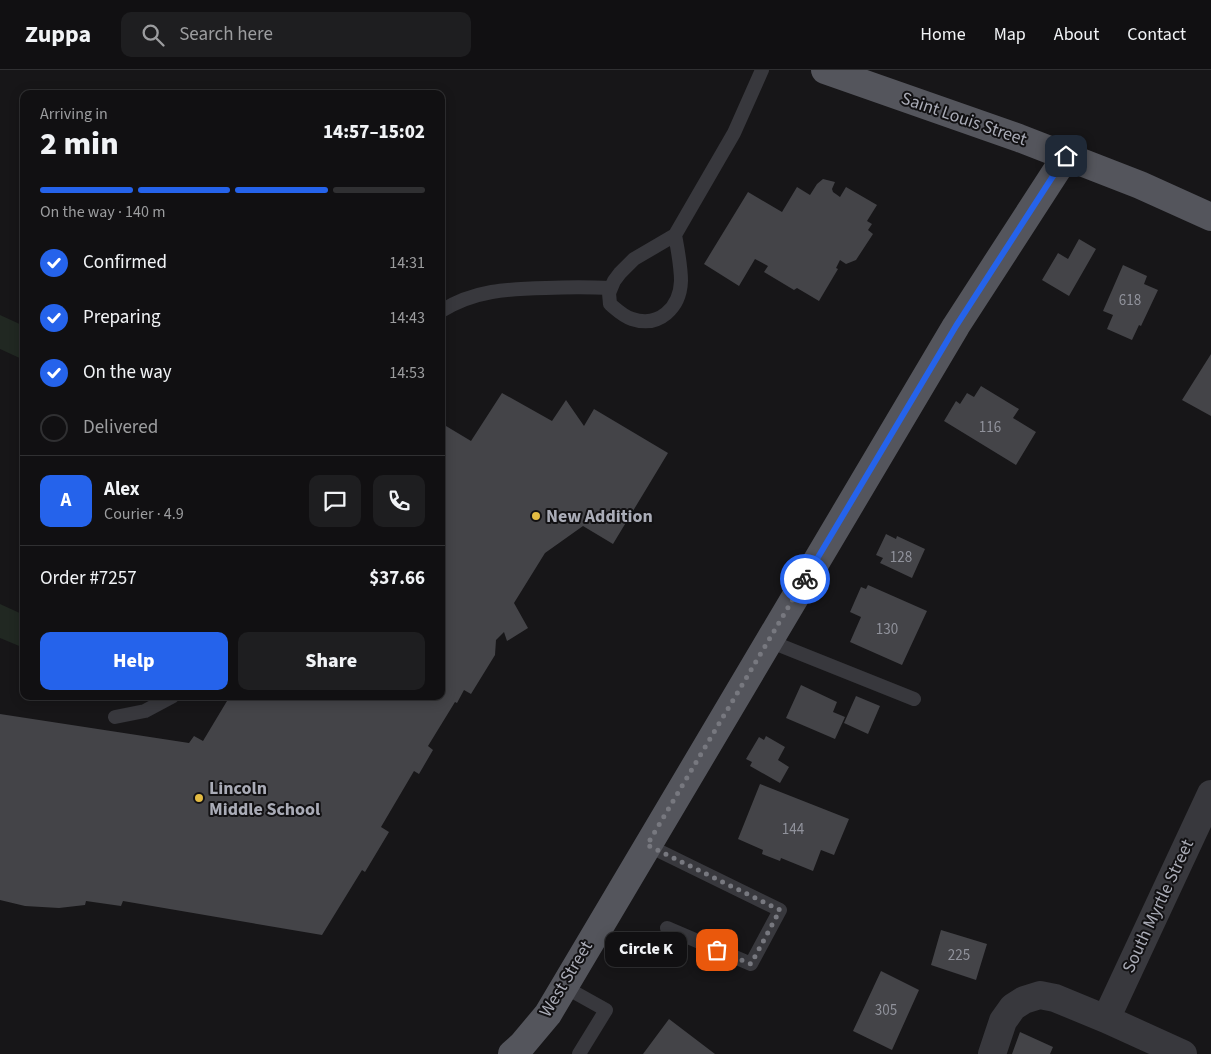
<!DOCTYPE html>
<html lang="en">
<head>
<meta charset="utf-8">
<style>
  :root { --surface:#111012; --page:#1e1e20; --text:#f1f3f6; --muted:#9c9d9f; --line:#303032; --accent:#2563eb }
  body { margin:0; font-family:"Source Sans 3",sans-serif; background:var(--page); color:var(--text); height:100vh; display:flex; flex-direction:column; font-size:19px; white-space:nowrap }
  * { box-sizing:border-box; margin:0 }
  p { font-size:16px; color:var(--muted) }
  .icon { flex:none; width:28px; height:28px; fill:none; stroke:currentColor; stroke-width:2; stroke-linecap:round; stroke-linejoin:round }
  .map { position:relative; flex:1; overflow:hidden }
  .sheet { position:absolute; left:20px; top:20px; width:425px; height:610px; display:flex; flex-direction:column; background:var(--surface); border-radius:10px; box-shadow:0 2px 12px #0003,0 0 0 1px var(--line) }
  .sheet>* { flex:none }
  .pin { position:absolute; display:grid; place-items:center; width:42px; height:42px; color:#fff; margin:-21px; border-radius:10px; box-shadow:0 2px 8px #0006 }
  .courier { position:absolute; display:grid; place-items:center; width:50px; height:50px; margin:-25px; border:4px solid #2563eb; border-radius:50%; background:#fff; color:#222; box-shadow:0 1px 6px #0007 }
  .bubble { position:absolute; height:35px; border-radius:10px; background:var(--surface); box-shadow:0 2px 12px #0003,0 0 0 1px var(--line); font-size:16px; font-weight:800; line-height:35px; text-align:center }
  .head em { font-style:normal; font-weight:800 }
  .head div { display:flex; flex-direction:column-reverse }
  .head { display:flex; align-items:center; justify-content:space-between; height:85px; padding:0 20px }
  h1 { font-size:32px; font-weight:800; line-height:38px }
  .bar { display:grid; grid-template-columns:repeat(4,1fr); gap:8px 5px; align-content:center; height:60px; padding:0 20px }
  .bar i { height:6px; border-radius:4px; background:var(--line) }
  .bar .current { background:var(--accent) }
  .bar p { grid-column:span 4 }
  .line { display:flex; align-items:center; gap:12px; padding:0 20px; border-top:1px solid var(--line) }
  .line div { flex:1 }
  .round { display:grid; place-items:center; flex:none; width:52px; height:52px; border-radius:10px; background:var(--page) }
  ol { padding:0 20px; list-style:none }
  li { display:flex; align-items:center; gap:15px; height:55px }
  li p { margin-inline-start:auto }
  li .icon { padding:5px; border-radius:50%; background:var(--accent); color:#fff; stroke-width:4 }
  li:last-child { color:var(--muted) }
  li i { width:28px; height:28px; border:2px solid var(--line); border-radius:50% }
  .primary-button { display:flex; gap:10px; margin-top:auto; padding:10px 20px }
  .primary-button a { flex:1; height:58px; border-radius:10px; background:var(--accent); color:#fff; font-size:20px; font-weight:800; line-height:58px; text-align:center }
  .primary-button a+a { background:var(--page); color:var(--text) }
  header { display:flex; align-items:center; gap:30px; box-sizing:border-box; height:70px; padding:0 25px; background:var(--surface); border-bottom:1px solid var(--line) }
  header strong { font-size:24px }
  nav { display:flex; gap:28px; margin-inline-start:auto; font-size:18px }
  .search { width:350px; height:45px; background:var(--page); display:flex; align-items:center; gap:12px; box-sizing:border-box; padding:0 18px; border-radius:10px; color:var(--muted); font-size:19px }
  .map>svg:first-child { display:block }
  .green { fill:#212822 }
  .building { fill:#444448 }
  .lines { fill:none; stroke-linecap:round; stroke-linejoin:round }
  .lane { stroke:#38383d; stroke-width:14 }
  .street { stroke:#38383d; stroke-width:28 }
  .primary { stroke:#54555c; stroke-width:28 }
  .done { stroke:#77787f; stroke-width:5; stroke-dasharray:0 9 }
  .route { stroke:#2563eb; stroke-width:6 }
  .poi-dot { fill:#e4bc43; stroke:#121113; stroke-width:2 }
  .labels { text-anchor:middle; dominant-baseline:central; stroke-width:4; stroke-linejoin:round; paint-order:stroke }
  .number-label { font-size:15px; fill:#90929b }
  .street-label { font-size:18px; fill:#aaacb7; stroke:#121113 }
  .poi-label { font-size:18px; font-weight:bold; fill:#aaacb7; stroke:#121113; text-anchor:start }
</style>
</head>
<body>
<header>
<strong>Zuppa</strong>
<div class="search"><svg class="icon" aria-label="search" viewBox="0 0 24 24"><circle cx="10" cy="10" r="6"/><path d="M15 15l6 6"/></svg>Search here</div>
<nav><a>Home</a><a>Map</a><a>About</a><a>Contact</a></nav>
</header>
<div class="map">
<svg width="1211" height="984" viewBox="0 0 1211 984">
  <rect width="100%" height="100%" fill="#171618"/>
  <path class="green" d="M0 245 24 256V290L0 279Z
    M0 534 24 545V578L0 568Z"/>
  <path class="building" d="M823 109 835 112 832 119 833 122 840 127 846 117 877 135 867 151 872 154 868 160 873 164 856 190 846 194 840 190 836 198 838 199 819 231 797 218 794 220 764 202 768 196 755 189 739 216 704 194 748 122 782 142 797 117 810 125 817 114Z
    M1079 169 1096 179 1069 226 1042 210 1058 183 1068 189Z
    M1123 195 1147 206 1144 214 1158 220 1141 256 1139 255 1132 270 1107 259 1113 245 1103 241Z
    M1211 284V346L1182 330Z
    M981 316 1019 339 1013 348 1036 362 1016 395 944 351 956 331 960 334 967 323 974 327Z
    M502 323 552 351 566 330 584 356 594 339 668 383 613 474 583 456 545 483 514 533 528 558 507 571 504 562 496 570 495 585 471 624 464 620 457 633 455 632 428 676 433 680 419 704 414 701 381 757 389 762 365 802 362 800 322 865 123 831 121 836 86 831 85 835 59 838 25 836 0 830V644L189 673 194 666 203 671 230 626H441V353L471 371Z
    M886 464 896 469 897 466 925 479 912 508 880 493 883 488 876 485Z
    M868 515 927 541 902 595 850 572 861 547 850 542 861 517 866 519Z
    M801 615 837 632 833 642 845 647 835 669 786 648Z
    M856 626 880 636 868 664 844 653Z
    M766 666 785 677 778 690 789 697 780 713 750 696 752 692 746 689 759 667 764 670Z
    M760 714 849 749 834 785 821 780 813 801 781 788 780 791 762 784 763 780 738 769Z
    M941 860 987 874 976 910 931 895Z
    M881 901 919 920 892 980 853 961Z
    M669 949 715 984H643Z
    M1020 962 1053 977 1050 984H1012Z"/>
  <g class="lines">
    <path class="lane" d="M675 165C678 181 681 196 681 211 680 238 659 258 632 249 623 246 617 240 610 234L609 223 614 211 620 203 634 189 675 165 734 63 762 0
      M441 241C475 220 507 219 546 218 568 217 589 217 611 218
      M769 571 914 629
      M115 647 145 641 173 626
      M647 775 780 840 751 894 667 858
      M563 916 606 940 579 984"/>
    <path class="street" d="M1106 949 1211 724
      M992 984 1003 951 1013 937 1024 930 1040 925 1055 928 1106 949 1183 984"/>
    <path class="primary" d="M825 0 1019 68 1140 115 1211 147
      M512 984 522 975 548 944 956 256 1066 86"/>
  </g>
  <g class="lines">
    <path class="done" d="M717 880 751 894 780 840 647 775 805 509"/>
    <path class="route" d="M805 509 956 256 1066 86"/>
  </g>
  <g class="poi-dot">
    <circle cx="536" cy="446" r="5"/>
    <circle cx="199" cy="728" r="5"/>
  </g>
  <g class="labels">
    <g class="number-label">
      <text x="1130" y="230">618</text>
      <text x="990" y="357">116</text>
      <text x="901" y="487">128</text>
      <text x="887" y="559">130</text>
      <text x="793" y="759">144</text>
      <text x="959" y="885">225</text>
      <text x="886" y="940">305</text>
    </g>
    <g class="street-label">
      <text transform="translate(964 49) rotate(19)">Saint Louis Street</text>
      <text transform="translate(1158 836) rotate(-65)">South Myrtle Street</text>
      <text transform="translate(566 909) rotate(-59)">West Street</text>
    </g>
    <g class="poi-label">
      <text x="546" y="446">New Addition</text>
      <text x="209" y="718">Lincoln<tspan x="209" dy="21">Middle School</tspan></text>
    </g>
  </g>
</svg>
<div class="pin" style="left:717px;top:880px;background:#ea580c"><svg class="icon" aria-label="bag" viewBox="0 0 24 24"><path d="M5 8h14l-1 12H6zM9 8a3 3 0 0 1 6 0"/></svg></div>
<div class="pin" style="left:1066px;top:86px;background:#1f2937"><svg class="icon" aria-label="home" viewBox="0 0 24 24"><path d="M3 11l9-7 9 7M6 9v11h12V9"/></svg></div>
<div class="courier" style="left:805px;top:509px"><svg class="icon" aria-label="bike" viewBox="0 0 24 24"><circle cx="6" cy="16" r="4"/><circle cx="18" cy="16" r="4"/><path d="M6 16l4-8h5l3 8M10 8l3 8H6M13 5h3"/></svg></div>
<div class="bubble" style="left:605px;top:862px;width:82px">Circle K</div>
<section class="sheet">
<div class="head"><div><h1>2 min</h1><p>Arriving in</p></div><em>14:57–15:02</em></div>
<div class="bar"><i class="current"></i><i class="current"></i><i class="current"></i><i></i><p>On the way · 140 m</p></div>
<ol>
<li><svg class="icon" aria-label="check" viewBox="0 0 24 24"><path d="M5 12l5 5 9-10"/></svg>Confirmed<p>14:31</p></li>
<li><svg class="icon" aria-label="check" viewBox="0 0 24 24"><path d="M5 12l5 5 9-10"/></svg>Preparing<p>14:43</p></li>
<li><svg class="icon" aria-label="check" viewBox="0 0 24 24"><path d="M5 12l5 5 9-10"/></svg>On the way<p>14:53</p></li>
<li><i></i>Delivered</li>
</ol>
<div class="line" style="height:90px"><b class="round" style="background:var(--accent);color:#fff">A</b><div><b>Alex</b><p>Courier · 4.9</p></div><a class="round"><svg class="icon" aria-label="chat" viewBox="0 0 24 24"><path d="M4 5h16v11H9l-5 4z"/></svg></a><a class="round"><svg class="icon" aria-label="phone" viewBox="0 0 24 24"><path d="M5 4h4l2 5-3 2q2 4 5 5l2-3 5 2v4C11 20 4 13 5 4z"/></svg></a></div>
<div class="line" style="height:65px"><div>Order #7257</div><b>$37.66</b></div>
<div class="primary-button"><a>Help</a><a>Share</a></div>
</section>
</div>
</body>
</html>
